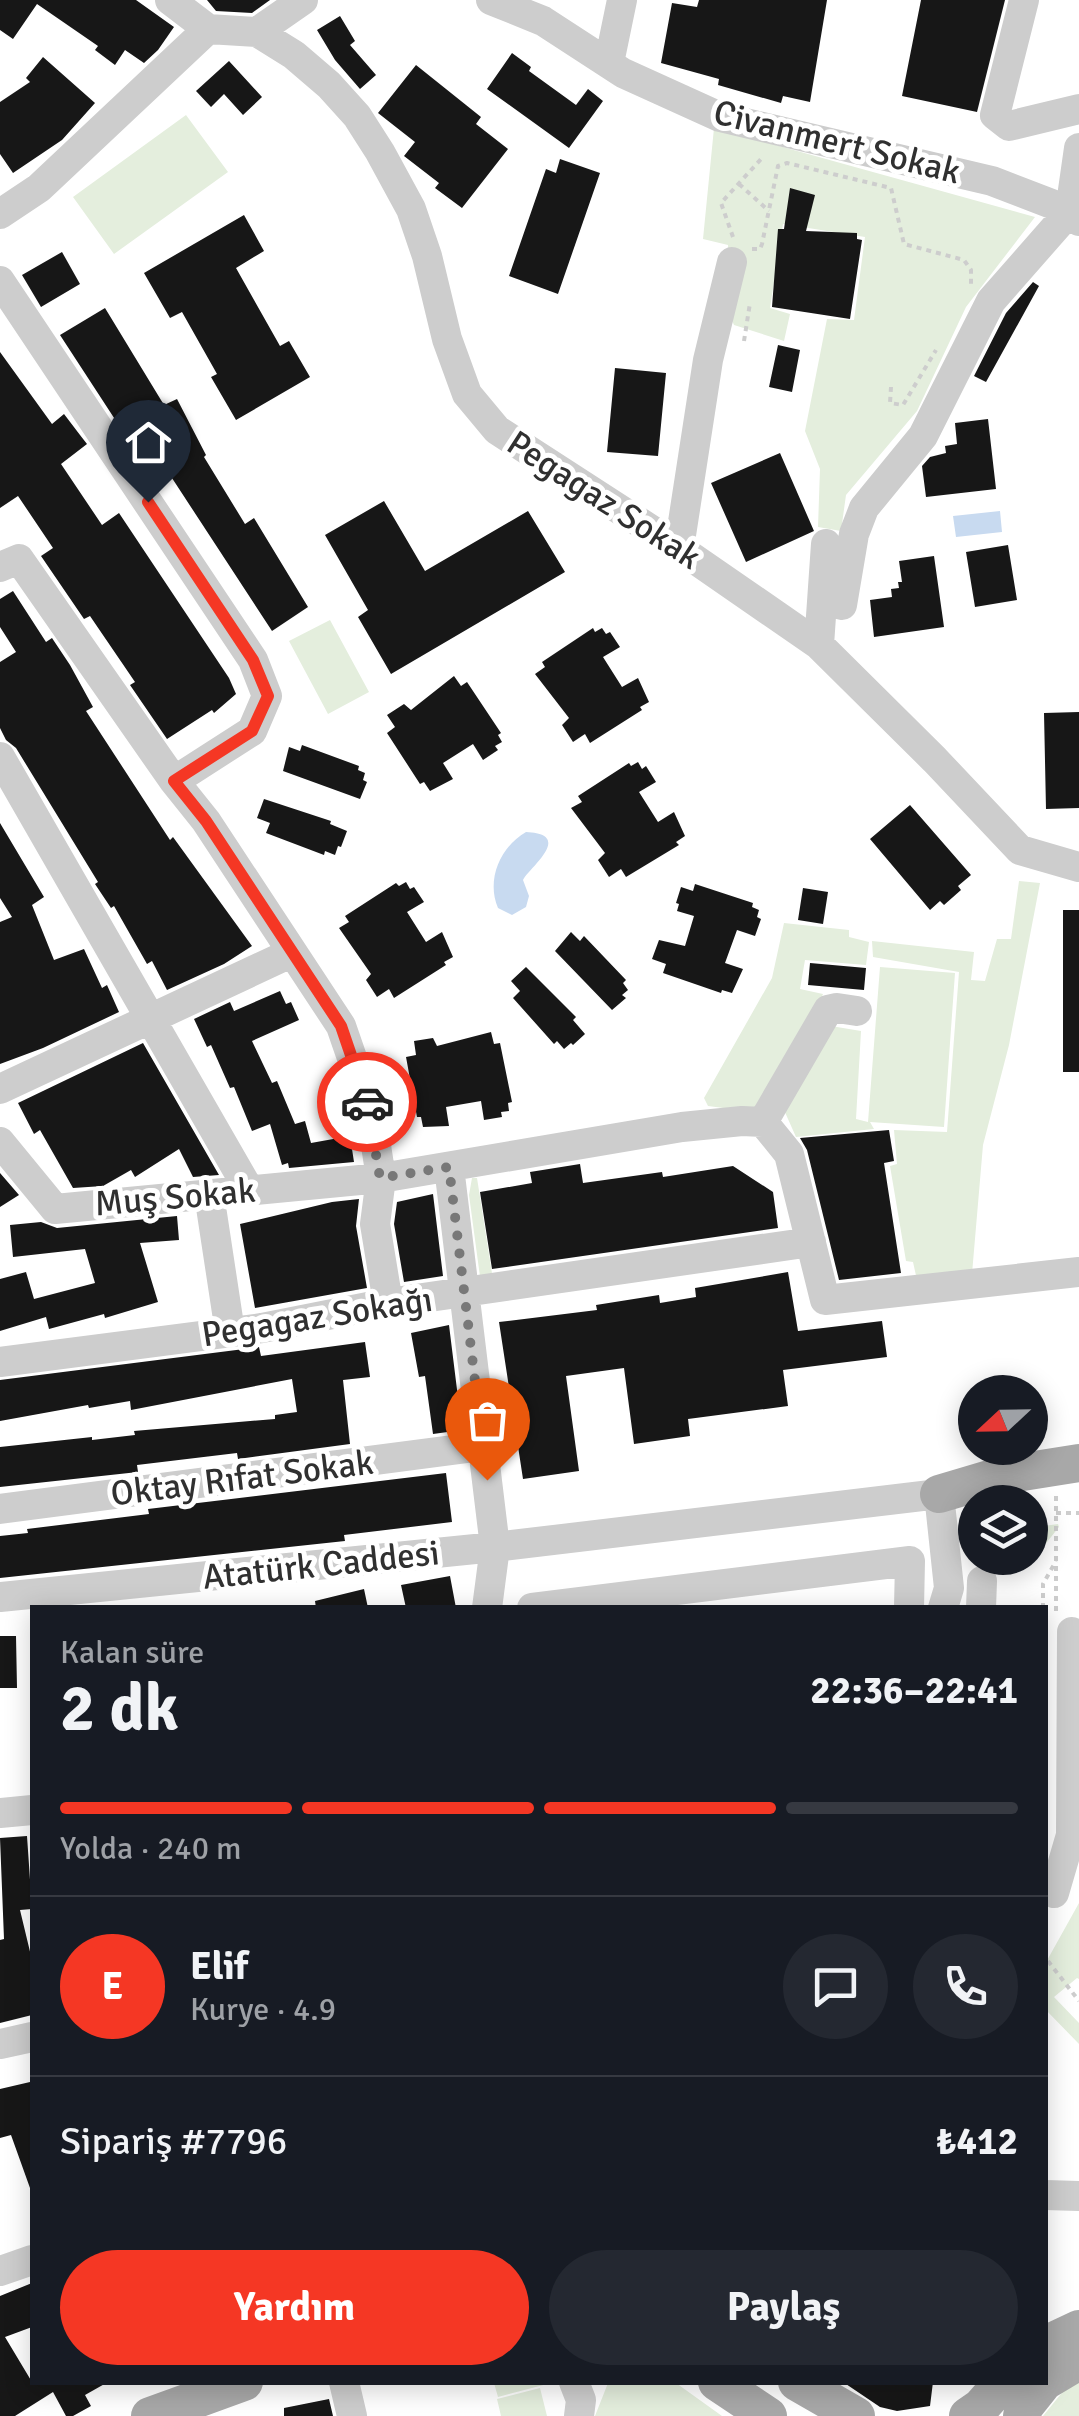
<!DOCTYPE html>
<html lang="tr">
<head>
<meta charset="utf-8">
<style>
  :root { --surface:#171b24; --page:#242831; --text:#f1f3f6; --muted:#9ea1a6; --line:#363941; --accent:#f53724 }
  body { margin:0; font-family:Signika,sans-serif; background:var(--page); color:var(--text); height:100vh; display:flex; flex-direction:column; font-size:38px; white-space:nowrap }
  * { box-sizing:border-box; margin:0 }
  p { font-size:32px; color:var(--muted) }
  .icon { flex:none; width:55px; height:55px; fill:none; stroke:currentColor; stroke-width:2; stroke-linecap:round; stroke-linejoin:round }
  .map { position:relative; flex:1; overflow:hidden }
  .drawer { position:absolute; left:30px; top:1605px; width:1018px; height:780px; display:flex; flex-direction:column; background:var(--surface); border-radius:0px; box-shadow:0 5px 25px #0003 }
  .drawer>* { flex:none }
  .needle { width:65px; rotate:248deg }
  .controls { position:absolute; left:958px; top:1375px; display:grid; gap:20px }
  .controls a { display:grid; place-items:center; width:90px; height:90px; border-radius:50%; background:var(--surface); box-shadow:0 5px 25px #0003; font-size:50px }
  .pin { position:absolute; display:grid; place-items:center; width:85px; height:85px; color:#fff; margin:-102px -42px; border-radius:50% 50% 50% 0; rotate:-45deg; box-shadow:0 0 10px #0007 }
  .pin .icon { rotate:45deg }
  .courier { position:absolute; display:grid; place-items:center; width:100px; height:100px; margin:-50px; border:8px solid #f53724; border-radius:50%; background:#fff; color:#222; box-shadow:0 2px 12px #0007 }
  .head em { font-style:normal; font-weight:800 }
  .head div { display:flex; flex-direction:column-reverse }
  .head { display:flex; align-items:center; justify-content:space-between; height:170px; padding:0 30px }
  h1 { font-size:65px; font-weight:800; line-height:75px }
  .bar { display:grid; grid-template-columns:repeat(4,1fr); gap:15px 10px; align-content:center; height:120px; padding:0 30px }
  .bar i { height:12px; border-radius:8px; background:var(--line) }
  .bar .selected { background:var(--accent) }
  .bar p { grid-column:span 4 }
  .line { display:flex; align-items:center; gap:25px; padding:0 30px; border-top:2px solid var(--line) }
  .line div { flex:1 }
  .round { display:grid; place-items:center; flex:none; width:105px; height:105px; border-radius:52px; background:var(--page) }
  .button { display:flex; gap:20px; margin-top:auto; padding:20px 30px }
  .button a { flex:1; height:115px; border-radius:60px; background:var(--accent); color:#fff; font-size:40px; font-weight:800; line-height:115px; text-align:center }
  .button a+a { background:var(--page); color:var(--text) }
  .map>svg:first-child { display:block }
  .green { fill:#e4eedd }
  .water { fill:#c8daf0 }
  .building { fill:#171717 }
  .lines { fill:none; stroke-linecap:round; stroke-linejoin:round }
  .path { stroke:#cdcdcd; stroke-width:4; stroke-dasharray:5 5; stroke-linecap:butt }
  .minor { stroke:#cdcdcd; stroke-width:30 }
  .major { stroke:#a8a8a8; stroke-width:38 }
  .done { stroke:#787878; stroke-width:10; stroke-dasharray:0 18 }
  .route { stroke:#f53724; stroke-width:12 }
  .labels { text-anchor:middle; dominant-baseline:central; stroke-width:10; stroke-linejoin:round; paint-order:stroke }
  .street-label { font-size:35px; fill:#303030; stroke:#fff }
</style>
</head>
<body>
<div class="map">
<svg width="1079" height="2416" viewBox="0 0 1079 2416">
  <rect width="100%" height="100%" fill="#fff"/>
  <path class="green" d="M186 115 228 172 114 254 73 197Z
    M714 128 1035 217 966 307 917 411 846 495 841 531 818 527 820 469 805 431 827 319 854 320 865 237 783 224 770 308 790 314 784 341 734 325 731 318 728 245 703 239Z
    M330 620 369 692 328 714 289 641Z
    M1019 881 1040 883 1009 1045 983 1145 972 1274 917 1280 913 1262 906 1261 890 1166 897 1164 894 1130 947 1132 959 972 873 957 872 941 974 952 971 980 985 981 997 939H1011Z
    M784 923 849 930V937L869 942 866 965 805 960 800 989 823 994 810 1026 754 1112 708 1106 704 1098 772 978Z
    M880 967 955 973 944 1127 870 1122 874 1129 796 1137 784 1110 831 1026 861 1031 856 1119 868 1122Z
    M472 1178H477L494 1286 481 1284 469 1195Z
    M1058 1524 1059 1527 1043 1547H1030V1528Z
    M1079 1903V1979L1077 1978 1054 1997 1079 2023V2044L1045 2009V1964Z
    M1079 2382V2416H1043L1065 2389Z
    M494 2383V2382L551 2383 498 2397Z
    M608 2383H676L722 2416H595Z
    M540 2388 547 2416H501L497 2399Z"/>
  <path class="water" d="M1000 511 1002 532 956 537 953 516Z
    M526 832C575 834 529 868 523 880L529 896 526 907 512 915 498 908C486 880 500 847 526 832Z"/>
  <path class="building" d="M0 0H136L174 27 158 50 144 63 125 50 115 65 95 50 98 46 37 4 13 39 0 30Z
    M207 0H270L252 13 216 11Z
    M699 0H827L810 102 783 96 781 103 718 85 719 79 661 63 672 3 697 7Z
    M921 0H1005L977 112 902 96Z
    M340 16 355 41 350 45 376 75 360 89 335 60 317 30Z
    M512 53 531 67 529 71 576 105 588 89 603 101 569 148 487 89Z
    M43 57 95 103 62 140 13 173 0 154V102L30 82 26 78Z
    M229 61 262 97 243 115 224 94 211 107 196 91Z
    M416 65 481 117 476 124 508 149 462 208 435 188 439 183 404 156 415 142 378 113Z
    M560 159 600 173 558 294 509 276 546 169 556 173Z
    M790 188 815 195 806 231 857 233V239L862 240 850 319 772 307 778 229H784Z
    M244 215 264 251 236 268 280 346 289 341 310 377 236 420 211 377 217 374 182 312 170 318 144 273Z
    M62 252 80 284 41 307 22 275Z
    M1033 282 1039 286 986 382 974 376 1006 313Z
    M105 308 164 405 177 399 206 455 204 457 245 524 254 518 308 607 272 631 170 475 139 412 118 424 60 335Z
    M778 345 800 350 792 392 769 387Z
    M0 352 52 424 64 414 80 435 87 444 61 464 102 525 119 513 229 678 236 694 214 713 212 710 167 739 130 685 135 682 90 616 84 619 41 556 53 548 18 496 0 508Z
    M615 368 666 373 658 456 607 452Z
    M988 419 996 489 926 497 922 466 930 457 946 453 945 446 957 444 955 423Z
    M780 453 814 531 746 562 711 483Z
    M384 501 425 571 528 511 565 572 391 674 358 617 368 610 325 535Z
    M1008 545 1017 600 975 607 966 552Z
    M934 556 944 627 874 637 870 600 892 597 891 589 899 588 898 582H902L899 561Z
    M13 591 46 642 52 638 70 665 93 707 86 711 170 840 173 837 252 946 224 964 167 990 152 961 147 964 114 906 111 908 95 884 98 882 16 748 6 740 0 728V662L16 652 0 627V599Z
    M593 628 595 632 602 628 606 634 610 632 620 647 603 657 622 687 638 678 649 702 640 707 642 710 590 743 585 734 573 742 562 725 569 718 535 674 545 667 542 662Z
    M454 676 461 686 467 682 501 733 498 735 502 742 495 746 498 750 483 760 473 744 443 763 453 779 430 791 424 782 420 784 387 733 395 727 387 715 404 704 411 710Z
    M1079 712V808L1046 809 1044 713Z
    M302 745 359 766 358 770 365 773 363 780 367 782 360 799 283 771 289 747 300 751Z
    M638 762 642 769 646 766 656 782 639 792 658 822 674 812 685 836 676 842 679 845 626 877 621 869 609 877 598 860 605 853 571 808 582 802 578 796 629 763 631 766Z
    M264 799 331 821 330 824 347 831 341 847 338 846 335 855 325 851 324 855 266 833 270 823 257 818Z
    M910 805 971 875 958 886 961 890 944 905 940 901 930 910 870 839Z
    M0 823 44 897 32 905 54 960 84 949 102 988 107 985 119 1012 43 1048 0 1064V922L12 917 0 898Z
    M406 882 410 889 414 887 424 902 407 912 426 942 442 932 453 957 444 962 446 965 394 998 389 989 377 997 366 980 371 974 339 928 349 922 345 916 396 883 399 886Z
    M695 884 753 903 752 907 759 910 757 917 761 919 755 936 737 930 725 963 743 969 732 993 722 990 721 993 663 973 666 964 652 959 659 940 685 946 694 916 677 911 679 904 676 903 681 887 693 891Z
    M803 888 828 892 823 924 798 920Z
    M1063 910H1079V1072H1063Z
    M571 932 580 941 584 936 626 980 623 983 628 990 622 995 626 998 612 1010 555 951Z
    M810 963 866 968 864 990 808 985Z
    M526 967 576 1017 573 1020 585 1034 573 1045 571 1043 564 1049 557 1041 554 1044 513 998 520 991 511 981Z
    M280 991 286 1004 291 1002 299 1020 252 1041 272 1083 277 1081 295 1124 305 1121 311 1143 350 1136 354 1162 289 1168 288 1163 282 1165 270 1124 252 1131 234 1087 230 1088 211 1045 207 1047 194 1019 230 1002 234 1011Z
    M491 1032 494 1044 500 1043 512 1102 508 1103 509 1111 501 1112 502 1117 484 1120 481 1101 446 1107 449 1126 423 1127 421 1117H417L406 1057 416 1055 414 1041 433 1038 437 1046Z
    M143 1043 219 1175 193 1177 179 1149 135 1177 131 1170 103 1186 73 1188 40 1130 34 1134 18 1103Z
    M889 1130 894 1161 884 1163 901 1273 839 1280 807 1150 800 1138Z
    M580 1164 583 1183 662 1172 663 1177 733 1166 773 1192 778 1228 492 1269 480 1192 532 1183 530 1172Z
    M0 1173 19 1195 0 1207Z
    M433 1194 443 1276 404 1282 394 1224 397 1202Z
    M359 1199 356 1226 367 1288 255 1308 240 1224 332 1202Z
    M177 1216 179 1240 140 1243 158 1302 105 1318 104 1314 49 1329 46 1317 0 1331V1279L26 1272 34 1299 95 1283 85 1249 13 1257 10 1225 41 1222 57 1228Z
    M788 1272 798 1331 882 1321 887 1357 783 1370 788 1406 688 1419 690 1436 634 1444 624 1368 566 1376 579 1471 523 1479 499 1322 597 1310 596 1305 659 1295 660 1303 696 1297 695 1288Z
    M449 1325 462 1430 433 1434 425 1376 419 1377 411 1333Z
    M365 1342 370 1377 343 1380 350 1444 238 1459 237 1453 137 1465 138 1472 0 1487V1447L92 1437V1440L135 1435 134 1431 275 1419V1415L297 1412 292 1379 131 1410 130 1401 89 1408 88 1405 0 1421V1380L259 1347 261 1356Z
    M446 1473 452 1522 344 1535 345 1541 0 1578V1536L28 1533 27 1529 149 1514 148 1509Z
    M450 1576 456 1608H406L401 1585Z
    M364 1589 368 1608H316L315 1601Z
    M0 1636H16L17 1688H0Z
    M27 1836 32 1909 20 1910 32 1960V2015L0 2023V1940L4 1939 0 1838Z
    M30 2082 32 2094 30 2188 11 2135 0 2138V2089Z
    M32 2283V2327L5 2337 32 2382H108L85 2395 91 2406 73 2416H66L53 2392 15 2416H0V2296Z
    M843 2382H933L930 2406 897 2411 880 2407Z
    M329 2399 333 2416H284V2408Z"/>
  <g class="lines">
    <path class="path" d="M739 184 769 211
      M733 237 721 203 762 158
      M752 249H760L762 244 778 166 787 163 891 188 904 244 964 260 971 270V284
      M744 341 750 303
      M891 387 890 403 903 405 936 350
      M1056 1496V1611
      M1056 1513H1079
      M1043 1608V1584L1056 1561
      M1048 1961 1079 2001"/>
    <path class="minor" d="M170 0 208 29
      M491 0 543 21 623 73 720 117 992 181 1070 211 1079 221
      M1024 0 995 115 1009 126 1079 109
      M257 32 294 55 329 85 357 116 380 152 411 209 427 256 447 339 467 394 497 430 670 542 819 645 935 760 1020 850 1079 867
      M609 63 622 0
      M0 214 39 188 208 29 257 32 303 0
      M0 281 253 660 267 696 252 731 174 781
      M679 548 708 360 732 262
      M0 567 19 559 174 781 206 821 341 1026 371 1113 381 1178 375 1224 388 1303
      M842 605 854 534 864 508 923 436 991 301 1070 211 1079 148
      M819 645 826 544
      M0 757 249 1190
      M0 1089 291 953
      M763 1122 828 1010 837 1008 857 1011
      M0 1142 55 1209 381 1178 682 1127 742 1121 763 1122 789 1154 825 1300 1079 1272
      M449 1167 495 1547 487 1608
      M209 1194 230 1332
      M0 1362 262 1328 388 1303 811 1242
      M0 1509 483 1446
      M0 1597 495 1547 939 1494 949 1588 943 1608
      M532 1608 910 1561 909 1608
      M981 1608 982 1581
      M0 1813 32 1810
      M1054 1893 1071 1835 1072 1632
      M0 2044 32 2037
      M1045 2195 1079 2196
      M0 2271 32 2260
      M344 2382 352 2416
      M574 2382 581 2400 579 2416"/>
    <path class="major" d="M939 1494 1003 1475 1079 1463
      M1045 2345 1079 2329
      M1045 2381 1079 2361
      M717 2382 768 2416
      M797 2382 856 2416
      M150 2416 244 2382
      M968 2416 981 2407 1003 2382
      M1022 2416 1024 2407 1044 2382"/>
  </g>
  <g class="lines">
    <path class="done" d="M367 1102 380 1178 449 1167 487 1480"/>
    <path class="route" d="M148 502 253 660 268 696 252 731 174 781 206 821 341 1026 367 1102"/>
  </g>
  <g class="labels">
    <g class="street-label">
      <text transform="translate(837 142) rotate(14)">Civanmert Sokak</text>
      <text transform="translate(604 500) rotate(33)">Pegagaz Sokak</text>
      <text transform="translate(175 1197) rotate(-5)">Muş Sokak</text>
      <text transform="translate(317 1317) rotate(-9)">Pegagaz Sokağı</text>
      <text transform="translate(242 1478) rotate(-7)">Oktay Rıfat Sokak</text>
      <text transform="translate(321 1565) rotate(-6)">Atatürk Caddesi</text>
    </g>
  </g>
</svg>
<div class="controls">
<a><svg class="needle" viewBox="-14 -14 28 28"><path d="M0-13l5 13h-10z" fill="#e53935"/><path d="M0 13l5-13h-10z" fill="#9ea1a6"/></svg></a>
<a><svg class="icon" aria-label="layers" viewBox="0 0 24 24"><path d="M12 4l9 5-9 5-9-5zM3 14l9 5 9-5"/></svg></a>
</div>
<div class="pin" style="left:487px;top:1480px;background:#ea580c"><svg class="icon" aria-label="bag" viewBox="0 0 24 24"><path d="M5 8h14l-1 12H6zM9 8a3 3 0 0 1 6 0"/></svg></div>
<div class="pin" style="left:148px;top:502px;background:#1f2937"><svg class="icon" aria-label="home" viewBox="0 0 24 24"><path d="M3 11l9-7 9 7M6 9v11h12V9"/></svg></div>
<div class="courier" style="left:367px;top:1102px"><svg class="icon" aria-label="car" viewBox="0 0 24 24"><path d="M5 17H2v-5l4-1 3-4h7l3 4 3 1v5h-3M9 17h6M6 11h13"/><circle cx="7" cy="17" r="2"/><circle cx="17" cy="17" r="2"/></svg></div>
<section class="drawer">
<div class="head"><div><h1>2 dk</h1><p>Kalan süre</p></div><em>22:36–22:41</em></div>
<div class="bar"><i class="selected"></i><i class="selected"></i><i class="selected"></i><i></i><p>Yolda · 240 m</p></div>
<div class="line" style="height:180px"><b class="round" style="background:var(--accent);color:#fff">E</b><div><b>Elif</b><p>Kurye · 4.9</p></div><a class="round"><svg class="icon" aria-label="chat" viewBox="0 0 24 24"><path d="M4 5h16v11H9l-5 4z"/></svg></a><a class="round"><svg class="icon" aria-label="phone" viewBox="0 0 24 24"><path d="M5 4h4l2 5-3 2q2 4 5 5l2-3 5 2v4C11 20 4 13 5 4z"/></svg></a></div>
<div class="line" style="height:130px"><div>Sipariş #7796</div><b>₺412</b></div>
<div class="button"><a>Yardım</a><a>Paylaş</a></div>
</section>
</div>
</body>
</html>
